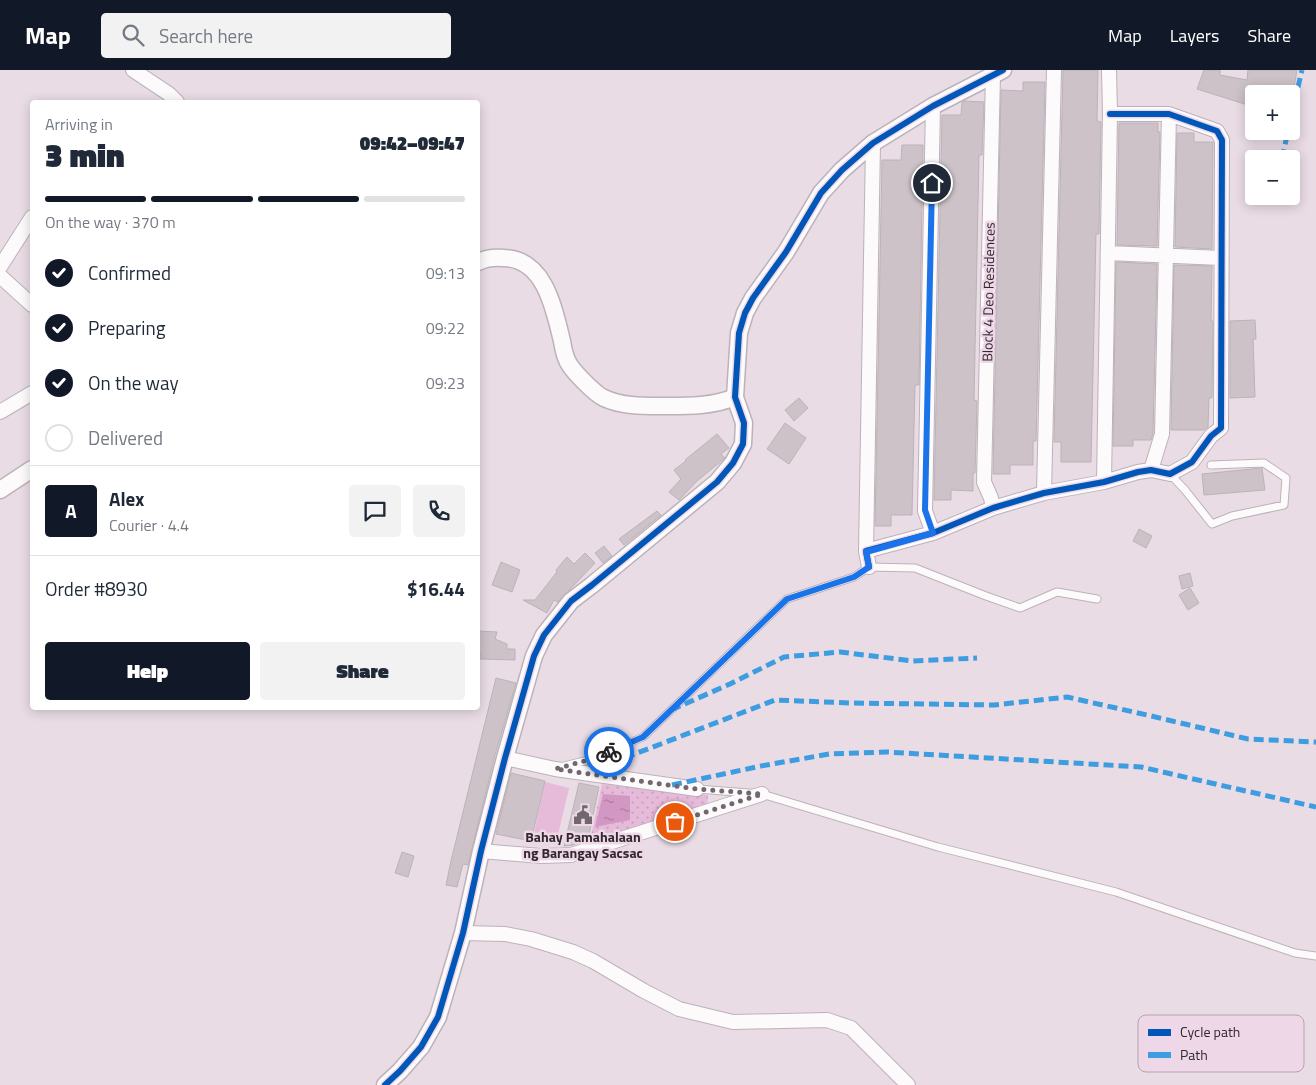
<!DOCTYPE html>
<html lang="en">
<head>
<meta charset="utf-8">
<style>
  :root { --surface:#fff; --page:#f2f2f3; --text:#1f2937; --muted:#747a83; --line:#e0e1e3; --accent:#111827 }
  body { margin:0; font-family:"Titillium Web",sans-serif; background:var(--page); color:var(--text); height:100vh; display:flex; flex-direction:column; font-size:19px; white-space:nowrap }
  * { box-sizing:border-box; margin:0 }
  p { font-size:16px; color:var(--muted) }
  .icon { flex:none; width:28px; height:28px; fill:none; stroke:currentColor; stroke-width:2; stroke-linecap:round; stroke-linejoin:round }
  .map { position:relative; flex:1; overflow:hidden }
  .details { position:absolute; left:30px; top:30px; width:450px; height:610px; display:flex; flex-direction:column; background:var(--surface); border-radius:5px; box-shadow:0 2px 12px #0003 }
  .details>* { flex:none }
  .controls { position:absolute; left:1245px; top:15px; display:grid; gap:10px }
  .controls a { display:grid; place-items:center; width:55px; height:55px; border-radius:5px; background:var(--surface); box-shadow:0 2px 12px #0003; font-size:25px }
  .pin { position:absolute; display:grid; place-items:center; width:42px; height:42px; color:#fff; margin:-21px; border:2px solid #fff; border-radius:50%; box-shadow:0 1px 5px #0007 }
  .courier { position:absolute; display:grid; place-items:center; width:50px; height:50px; margin:-25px; border:4px solid #1a73e8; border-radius:50%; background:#fff; color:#222; box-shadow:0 1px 6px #0007 }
  .overview em { font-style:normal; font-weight:800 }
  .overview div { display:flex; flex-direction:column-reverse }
  .overview { display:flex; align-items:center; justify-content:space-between; height:85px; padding:0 15px }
  h1 { font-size:32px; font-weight:800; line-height:38px }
  .bar { display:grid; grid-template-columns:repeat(4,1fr); gap:8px 5px; align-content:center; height:60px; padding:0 15px }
  .bar i { height:6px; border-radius:4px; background:var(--line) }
  .bar .on { background:var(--accent) }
  .bar p { grid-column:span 4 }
  .line { display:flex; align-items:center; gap:12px; padding:0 15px; border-top:1px solid var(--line) }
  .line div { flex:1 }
  .round { display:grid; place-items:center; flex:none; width:52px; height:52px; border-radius:5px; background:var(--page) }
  ol { padding:0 15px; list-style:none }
  li { display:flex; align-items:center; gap:15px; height:55px }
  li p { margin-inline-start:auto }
  li .icon { padding:5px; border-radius:50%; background:var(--accent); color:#fff; stroke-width:4 }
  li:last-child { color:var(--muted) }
  li i { width:28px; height:28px; border:2px solid var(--line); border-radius:50% }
  .primary-button { display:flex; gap:10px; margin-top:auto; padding:10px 15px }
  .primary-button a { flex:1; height:58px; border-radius:5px; background:var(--accent); color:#fff; font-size:20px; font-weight:800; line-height:58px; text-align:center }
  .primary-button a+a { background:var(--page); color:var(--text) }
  header { display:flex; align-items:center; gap:30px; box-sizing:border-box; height:70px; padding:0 25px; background:var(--accent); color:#fff }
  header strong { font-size:24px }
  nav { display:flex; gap:28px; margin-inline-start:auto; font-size:18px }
  .search { width:350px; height:45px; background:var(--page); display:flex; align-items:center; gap:12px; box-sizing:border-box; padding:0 18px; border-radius:5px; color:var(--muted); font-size:19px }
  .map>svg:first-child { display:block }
  .green { fill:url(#green-dots) }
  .pitch { fill:#e6bad9 }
  .water { fill:url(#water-ripples) }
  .building { fill:#ccc2c8; stroke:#bcb2b9 }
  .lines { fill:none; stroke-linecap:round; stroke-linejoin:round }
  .service-casing { stroke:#bcb2b9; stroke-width:9 }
  .minor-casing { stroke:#bcb2b9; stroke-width:16 }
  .tertiary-casing { stroke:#bcb2b9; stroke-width:19 }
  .service { stroke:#fcfafb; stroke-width:7 }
  .minor { stroke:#fcfafb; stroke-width:14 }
  .tertiary { stroke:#fcfafb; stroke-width:16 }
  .quiet { stroke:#3e9ce1; stroke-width:5; stroke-dasharray:10 5; stroke-linecap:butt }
  .cycleway-casing { stroke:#eed7e6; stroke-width:9 }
  .cycleway { stroke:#0057b8; stroke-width:6 }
  .done { stroke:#71686f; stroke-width:5; stroke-dasharray:0 9 }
  .route { stroke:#1a73e8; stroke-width:6 }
  .labels { text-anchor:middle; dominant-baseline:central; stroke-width:5; stroke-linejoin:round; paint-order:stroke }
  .street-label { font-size:14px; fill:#31292f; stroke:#eed7e6 }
  .poi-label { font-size:14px; font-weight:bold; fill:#31292f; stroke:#eed7e6 }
  .key { fill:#eed7e6; stroke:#b5a3af; stroke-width:1 }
  .key-label { font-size:14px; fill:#31292f }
</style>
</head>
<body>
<header>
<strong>Map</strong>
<div class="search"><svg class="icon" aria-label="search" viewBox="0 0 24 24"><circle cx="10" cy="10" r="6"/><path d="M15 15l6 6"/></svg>Search here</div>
<nav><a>Map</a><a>Layers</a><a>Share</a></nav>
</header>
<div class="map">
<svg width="1316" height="1015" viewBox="0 0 1316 1015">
  <defs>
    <pattern id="green-dots" width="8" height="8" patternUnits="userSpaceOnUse" patternTransform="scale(1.25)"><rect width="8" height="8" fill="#e6bad9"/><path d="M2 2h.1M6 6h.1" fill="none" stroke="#c6a0bb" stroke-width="1.8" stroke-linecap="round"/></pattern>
    <pattern id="water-ripples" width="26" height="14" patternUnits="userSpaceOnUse" patternTransform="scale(1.25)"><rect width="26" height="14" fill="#d298c3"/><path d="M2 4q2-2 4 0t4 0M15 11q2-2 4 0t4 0" fill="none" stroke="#ab7c9f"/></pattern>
  </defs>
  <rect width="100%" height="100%" fill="#e9dce5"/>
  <path class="green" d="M602 714 708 725 707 737 589 775Z"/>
  <path class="pitch" d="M545 712 569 718 556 773 533 768Z"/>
  <path class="water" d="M603 724 630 726V750L595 757Z"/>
  <path class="building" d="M1063 0H1098L1097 51 1101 52 1099 164H1096L1091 392H1061V372H1054Z
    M1204 0H1220V5L1247 10 1248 0H1297L1293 24H1254V37L1197 19Z
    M1023 12H1045L1036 371H1033V395H1010V404H993L1001 20 1023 21Z
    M964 31 984 32 982 85H979L974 330 977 331 975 403H973V421L951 420V430H934L942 45H961L962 33Z
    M1119 53H1158V62H1160L1157 176 1117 175Z
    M1177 63H1194V72H1213L1212 179 1175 177Z
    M902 75H923L919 315H915L912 445H891V456H875L882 90H901Z
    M1116 192 1157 194 1153 363 1151 370H1133V376H1113Z
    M1174 195 1212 196 1211 251H1213L1212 328H1209L1208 357 1204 360H1171Z
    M1255 250 1256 269H1253L1255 327 1230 328V251Z
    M799 328 808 338 794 351 785 340Z
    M785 353 806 368 789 394 767 379Z
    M717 364 729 378 721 384 725 388 697 411 679 430 669 422 681 409 674 400 686 391 685 390Z
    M1262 398 1265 420 1204 425 1202 404Z
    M657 441 661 445 624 475 619 469Z
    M1139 459 1152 466 1146 478 1133 471Z
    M604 476 612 486 603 493 595 483Z
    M585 483 595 493 558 532 554 530 547 543 523 530H535L557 502 556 500 567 487 574 494Z
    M501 492 520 500 512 522 492 515Z
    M1190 503 1193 516 1182 519 1179 506Z
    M1190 518 1199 533 1188 540 1179 525Z
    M478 561 497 562 495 569 507 574V579H515V590L480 589V582H478Z
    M496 608 516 613 495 685 468 795 463 794 457 817 446 815 451 791Z
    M511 703 545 711 531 771 496 764Z
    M579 713 599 717 588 770 573 775 564 776Z
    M402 782 414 786 408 807 395 803Z"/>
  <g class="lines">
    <g class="service-casing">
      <path id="service" d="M1170 404 1185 420 1212 454 1232 446 1284 435 1286 408 1264 393 1211 395
        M564 696 596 688 643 667 787 529 854 507 869 497 915 498 986 526 1020 538 1057 522 1097 529
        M697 719 762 724 938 777 1116 822 1295 883 1316 886"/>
    </g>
    <g class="minor-casing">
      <path id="minor" d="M133 0 169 24 177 32
        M1108 183 1221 188
        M0 197 32 147
        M0 206 32 235
        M0 342 32 323
        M1151 400 1162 364 1169 44
        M1104 412 1110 44 1109 0
        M1044 423 1054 0
        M993 438 991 428 984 412 993 4
        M933 463 925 441 933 36
        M866 481 873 73
        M869 497 866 481 933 463 993 438 1044 423 1104 412 1138 402 1151 400 1170 404 1192 392 1211 366 1221 358 1222 70 1217 61 1169 44H1110
        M505 688 555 699 697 719
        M481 781 541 786 571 785 762 724
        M463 863 505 864 531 869 573 882 593 891 644 921 679 939 733 952 827 950 851 958 908 1015"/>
    </g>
    <g class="tertiary-casing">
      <path id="tertiary" d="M478 192C486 188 494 187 504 188 545 189 554 239 562 271 563 277 564 284 567 290 570 299 595 324 604 328 621 336 641 336 660 336 684 336 712 337 735 327
        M0 420 32 399
        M385 1015 400 1001 421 977 438 947 463 863 481 781 505 688 534 586 544 565 571 531 592 515 717 412 733 393 743 374 744 353 735 327 739 263 745 243 753 228 786 182 821 123 842 100 873 73 933 36 1003 0"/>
    </g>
    <use href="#service" class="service"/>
    <use href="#minor" class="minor"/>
    <use href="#tertiary" class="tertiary"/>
    <path class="quiet" d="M1291 47 1302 0
      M1282 89 1288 61
      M671 640 730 614 784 587 840 582 913 591 977 588
      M596 688 614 692 775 630 852 633 994 635 1067 627 1147 645 1248 669 1316 672
      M672 715 761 696 829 684 887 682 1141 697 1316 737"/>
    <g class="cycleway-casing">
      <path id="cycleway" d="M869 497 866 481 933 463 993 438 1044 423 1104 412 1138 402 1151 400 1170 404 1192 392 1211 366 1221 358 1222 70 1217 61 1169 44H1110
        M385 1015 400 1001 421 977 438 947 463 863 481 781 505 688 534 586 544 565 571 531 592 515 717 412 733 393 743 374 744 353 735 327 739 263 745 243 753 228 786 182 821 123 842 100 873 73 933 36 1003 0"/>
    </g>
    <use href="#cycleway" class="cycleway"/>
  </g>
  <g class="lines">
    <path class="done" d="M609 682 596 688 555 699 697 719 762 724 675 752"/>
    <path class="route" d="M609 682 643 667 787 529 854 507 869 497 866 482 933 463 925 440 932 113"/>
  </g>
  <defs>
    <g id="civic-bare" transform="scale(1.5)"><path d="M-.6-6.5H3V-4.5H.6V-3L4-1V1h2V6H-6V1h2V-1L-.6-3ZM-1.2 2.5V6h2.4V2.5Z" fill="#71686f" stroke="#eed7e6" stroke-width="2.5" paint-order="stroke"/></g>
  </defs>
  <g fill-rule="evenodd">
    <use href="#civic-bare" x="583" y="745"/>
  </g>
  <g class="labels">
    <g class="street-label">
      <text transform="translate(988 222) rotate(-89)">Block 4 Deo Residences</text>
    </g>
    <g class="poi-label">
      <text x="583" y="766">Bahay Pamahalaan<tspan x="583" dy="16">ng Barangay Sacsac</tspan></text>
    </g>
  </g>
  <rect x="1138" y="945" width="166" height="57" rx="8" class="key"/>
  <rect x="1148" y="959" width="23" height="7" fill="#0057b8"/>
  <rect x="1148" y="982" width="23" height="6" fill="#3e9ce1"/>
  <g class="key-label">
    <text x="1180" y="967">Cycle path</text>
    <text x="1180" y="990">Path</text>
  </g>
</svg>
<div class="controls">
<a>+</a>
<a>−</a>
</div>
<div class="pin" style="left:675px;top:752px;background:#ea580c"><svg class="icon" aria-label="bag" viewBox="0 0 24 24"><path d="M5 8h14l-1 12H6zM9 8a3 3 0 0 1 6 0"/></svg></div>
<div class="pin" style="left:932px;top:113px;background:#1f2937"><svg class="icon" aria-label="home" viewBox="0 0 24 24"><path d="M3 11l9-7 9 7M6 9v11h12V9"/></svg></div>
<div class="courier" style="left:609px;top:682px"><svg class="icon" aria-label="bike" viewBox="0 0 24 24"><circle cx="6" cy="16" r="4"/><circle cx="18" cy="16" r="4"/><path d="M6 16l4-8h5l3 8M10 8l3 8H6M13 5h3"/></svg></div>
<section class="details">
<div class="overview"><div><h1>3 min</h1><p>Arriving in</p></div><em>09:42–09:47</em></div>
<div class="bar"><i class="on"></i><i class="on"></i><i class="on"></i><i></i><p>On the way · 370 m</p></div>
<ol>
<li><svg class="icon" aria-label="check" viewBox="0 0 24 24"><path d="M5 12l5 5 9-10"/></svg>Confirmed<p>09:13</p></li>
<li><svg class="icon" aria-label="check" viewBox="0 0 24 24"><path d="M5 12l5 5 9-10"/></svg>Preparing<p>09:22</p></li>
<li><svg class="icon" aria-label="check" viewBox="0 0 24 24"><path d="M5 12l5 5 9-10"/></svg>On the way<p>09:23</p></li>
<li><i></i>Delivered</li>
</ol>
<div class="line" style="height:90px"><b class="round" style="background:var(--accent);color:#fff">A</b><div><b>Alex</b><p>Courier · 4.4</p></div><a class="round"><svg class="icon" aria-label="chat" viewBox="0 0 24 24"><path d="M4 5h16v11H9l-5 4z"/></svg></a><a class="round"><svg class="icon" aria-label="phone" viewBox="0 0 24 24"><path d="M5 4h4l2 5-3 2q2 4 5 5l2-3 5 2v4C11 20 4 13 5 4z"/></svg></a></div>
<div class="line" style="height:65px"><div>Order #8930</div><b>$16.44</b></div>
<div class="primary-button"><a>Help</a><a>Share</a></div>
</section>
</div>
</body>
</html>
